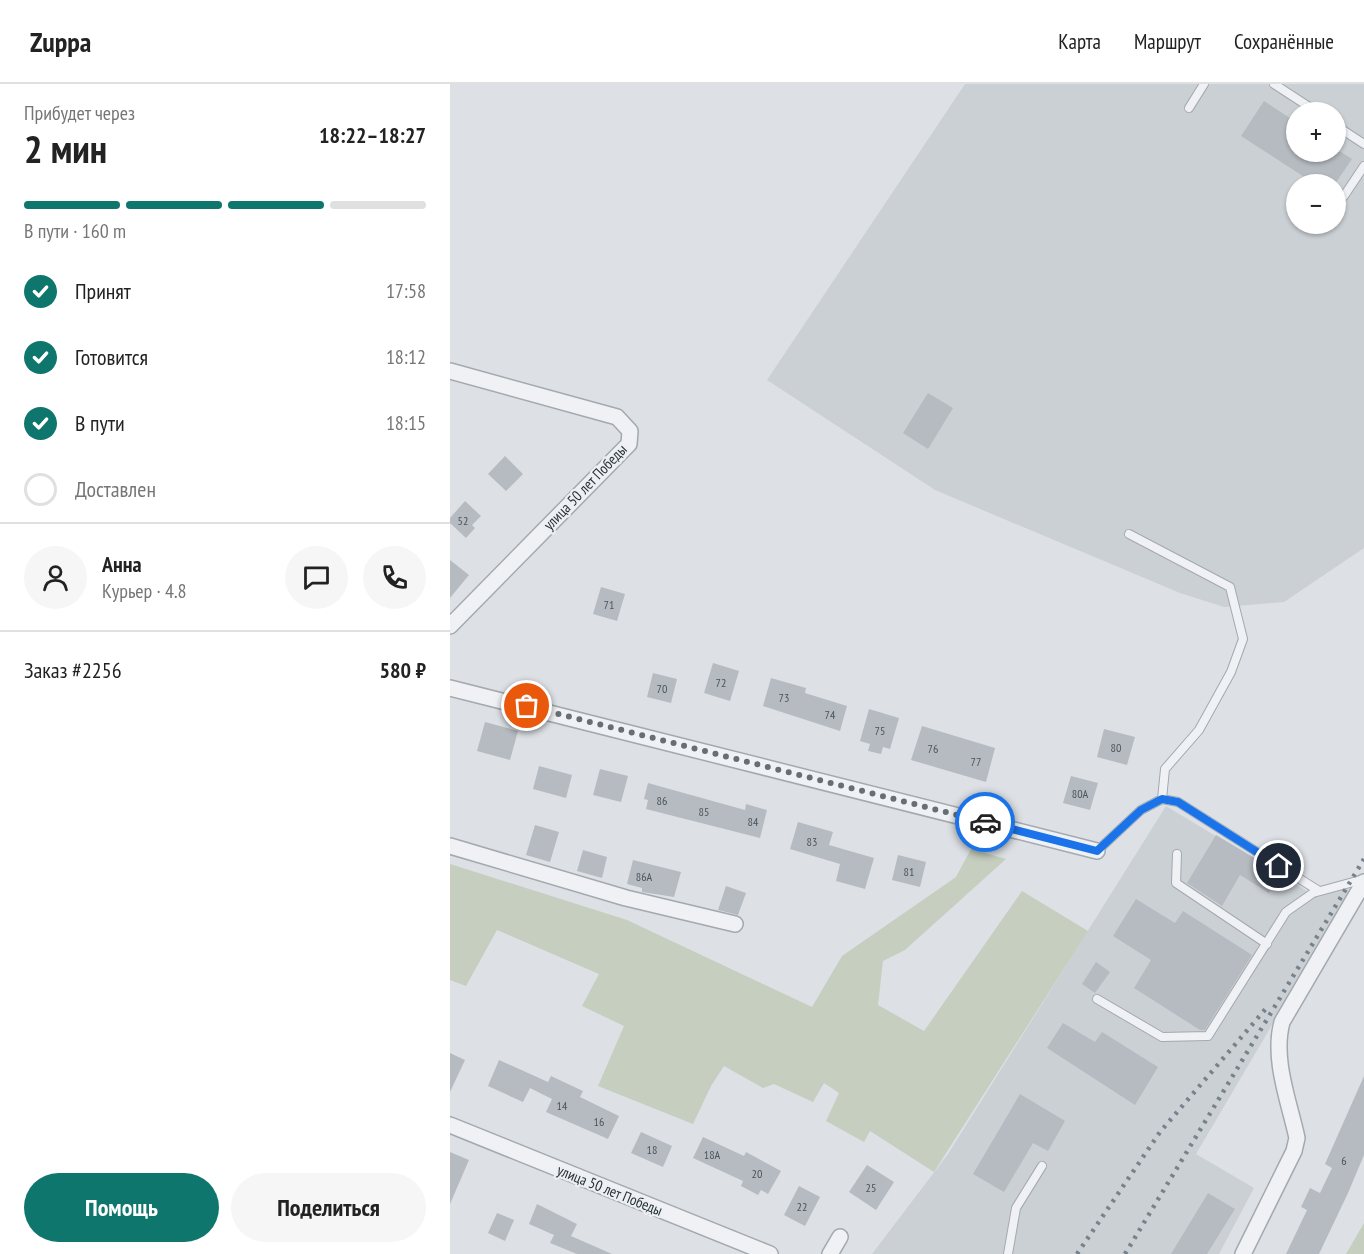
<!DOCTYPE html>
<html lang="ru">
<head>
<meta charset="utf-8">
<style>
  :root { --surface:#fff; --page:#f6f6f6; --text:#222; --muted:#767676; --line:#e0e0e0; --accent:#0f766e }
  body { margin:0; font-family:"PT Sans Narrow",sans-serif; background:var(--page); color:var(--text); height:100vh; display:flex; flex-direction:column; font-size:22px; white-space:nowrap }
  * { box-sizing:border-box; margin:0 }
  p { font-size:20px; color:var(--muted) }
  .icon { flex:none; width:33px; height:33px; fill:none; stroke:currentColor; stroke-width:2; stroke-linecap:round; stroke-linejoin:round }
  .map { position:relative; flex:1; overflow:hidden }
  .drawer { display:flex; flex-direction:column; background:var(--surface); width:450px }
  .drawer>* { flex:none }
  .buttons { position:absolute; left:836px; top:18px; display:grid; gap:12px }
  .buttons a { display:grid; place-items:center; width:60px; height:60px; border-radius:50%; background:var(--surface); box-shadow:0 2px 4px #0004; font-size:30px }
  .pin { position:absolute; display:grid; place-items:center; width:51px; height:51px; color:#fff; margin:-26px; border:3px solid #fff; border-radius:50%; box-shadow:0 2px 6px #0007 }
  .courier { position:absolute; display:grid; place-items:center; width:60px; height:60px; margin:-30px; border:4px solid #1a73e8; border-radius:50%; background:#fff; color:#222; box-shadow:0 2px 8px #0007 }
  .summary em { font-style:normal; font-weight:600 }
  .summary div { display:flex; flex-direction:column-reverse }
  .summary { display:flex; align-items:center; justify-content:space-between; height:102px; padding:0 24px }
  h1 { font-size:39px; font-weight:600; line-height:45px }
  .bar { display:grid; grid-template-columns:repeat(4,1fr); gap:9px 6px; align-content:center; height:72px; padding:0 24px }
  .bar i { height:8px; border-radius:4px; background:var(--line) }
  .bar .active { background:var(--accent) }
  .bar p { grid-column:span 4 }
  .line { display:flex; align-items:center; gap:15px; padding:0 24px; border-top:2px solid var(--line) }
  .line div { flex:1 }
  .round { display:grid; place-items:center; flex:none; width:63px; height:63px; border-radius:32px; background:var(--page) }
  ol { padding:0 24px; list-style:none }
  li { display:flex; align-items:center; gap:18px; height:66px }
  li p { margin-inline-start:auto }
  li .icon { padding:6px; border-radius:50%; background:var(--accent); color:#fff; stroke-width:4 }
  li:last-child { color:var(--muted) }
  li i { width:33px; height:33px; border:3px solid var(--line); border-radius:50% }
  .cta { display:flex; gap:12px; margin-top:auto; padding:12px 24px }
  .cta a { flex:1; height:69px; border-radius:36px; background:var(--accent); color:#fff; font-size:24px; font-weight:600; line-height:69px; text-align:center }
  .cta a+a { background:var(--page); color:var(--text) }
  header { display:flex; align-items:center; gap:36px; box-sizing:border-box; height:84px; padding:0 30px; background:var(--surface); border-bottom:2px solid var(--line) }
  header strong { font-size:28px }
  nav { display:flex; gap:33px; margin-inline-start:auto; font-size:21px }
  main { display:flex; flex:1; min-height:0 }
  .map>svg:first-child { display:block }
  .built { fill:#cbd0d5; fill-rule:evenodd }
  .green { fill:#c5cebf }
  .building { fill:#b5bbc1 }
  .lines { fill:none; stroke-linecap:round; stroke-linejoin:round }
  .lane-casing { stroke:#a3a9ae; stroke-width:10 }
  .street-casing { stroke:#a3a9ae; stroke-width:18 }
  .lane { stroke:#eff1f4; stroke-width:8 }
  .street { stroke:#eff1f4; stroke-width:15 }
  .rail { stroke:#78828c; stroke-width:4.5; stroke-dasharray:3 6; stroke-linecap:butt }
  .done { stroke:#676f75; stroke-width:6; stroke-dasharray:0 10.8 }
  .route { stroke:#1a73e8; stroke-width:8 }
  .labels { text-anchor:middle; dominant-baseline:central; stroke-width:4.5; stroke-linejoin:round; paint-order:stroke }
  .number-label { font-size:12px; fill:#4b545b }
  .street-label { font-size:15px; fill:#283139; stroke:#ecf0f3 }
</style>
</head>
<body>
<header>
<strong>Zuppa</strong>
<nav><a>Карта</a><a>Маршрут</a><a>Сохранённые</a></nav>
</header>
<main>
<section class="drawer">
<div class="summary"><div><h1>2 мин</h1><p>Прибудет через</p></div><em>18:22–18:27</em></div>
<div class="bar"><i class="active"></i><i class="active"></i><i class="active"></i><i></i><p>В пути · 160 m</p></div>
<ol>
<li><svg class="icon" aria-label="check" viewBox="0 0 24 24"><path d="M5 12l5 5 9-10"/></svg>Принят<p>17:58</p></li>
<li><svg class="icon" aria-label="check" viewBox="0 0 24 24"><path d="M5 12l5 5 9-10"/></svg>Готовится<p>18:12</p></li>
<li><svg class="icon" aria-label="check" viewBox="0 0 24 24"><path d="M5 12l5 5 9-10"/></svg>В пути<p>18:15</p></li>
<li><i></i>Доставлен</li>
</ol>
<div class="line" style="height:108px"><a class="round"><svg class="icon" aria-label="person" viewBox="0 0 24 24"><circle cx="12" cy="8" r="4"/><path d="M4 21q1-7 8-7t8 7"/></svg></a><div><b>Анна</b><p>Курьер · 4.8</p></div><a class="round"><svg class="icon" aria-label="chat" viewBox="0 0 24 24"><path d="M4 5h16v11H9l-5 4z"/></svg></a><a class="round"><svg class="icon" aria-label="phone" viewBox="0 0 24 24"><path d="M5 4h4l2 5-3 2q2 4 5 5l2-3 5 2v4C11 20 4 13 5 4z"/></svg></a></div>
<div class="line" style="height:78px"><div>Заказ #2256</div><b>580 ₽</b></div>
<div class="cta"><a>Помощь</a><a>Поделиться</a></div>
</section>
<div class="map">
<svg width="914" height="1170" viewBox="0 0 914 1170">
  <rect width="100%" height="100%" fill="#dde1e5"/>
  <path class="built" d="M515 0H914V464L834 518 774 523 730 509 485 406 317 296ZM846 28H885V68H846ZM846 100H885V140H846Z
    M716 722 867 813 894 803 901 807 746 1070 804 1104 769 1170H422L498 1070Z"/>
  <path class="green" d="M521 765 556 775 455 866 433 877 428 921 474 947 572 807 638 847 484 1088 420 1047 414 1058 376 1037 389 1009 374 999 363 1018 324 1000 313 1004 274 982 261 1002 243 1040 148 1002 174 942 132 922 149 890 47 846 16 902 0 896V780L177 836 362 923 392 872 506 793Z
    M914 1139V1170H896Z"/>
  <path class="building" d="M814 17 846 38V68H891L902 75 885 100H865L791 52Z
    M478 309 503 324 478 365 453 349Z
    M55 372 73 390 56 407 38 390Z
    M15 417 31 432 22 441 25 444 16 454 0 439V434Z
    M0 476 19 491 0 514Z
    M151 503 175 510 167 537 143 530Z
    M263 579 289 587 280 617 254 609Z
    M203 589 227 595 221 619 197 613Z
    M321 594 356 604 355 609 397 622 390 647 313 622Z
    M419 625 449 634 440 665 433 663 431 670 418 667 420 660 410 657Z
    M35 638 68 647 60 676 27 667Z
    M472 642 545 664 536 698 461 676Z
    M654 645 685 653 677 681 647 673Z
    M89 682 122 691 116 714 83 705Z
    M150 685 178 692 171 718 143 711Z
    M621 692 648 699 640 726 613 719Z
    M198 699 295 726 296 720 317 726 310 754 196 725 198 716 194 715Z
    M348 738 383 748 379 761 424 774 415 805 386 797 390 780 340 765Z
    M85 741 109 748 100 778 76 771Z
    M766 751 831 790 819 809 790 791 772 822 737 799Z
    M133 766 157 773 152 794 127 787Z
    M448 771 476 778 470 803 442 796Z
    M183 776 231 788 224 813 192 808V804L177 800Z
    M276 802 296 809 288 831 268 826Z
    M686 815 725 839 733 827 802 871 755 946H750L684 904 701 876 663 852Z
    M646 878 660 888 645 909 632 900Z
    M613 939 645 958 652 948 708 983 685 1021 597 964Z
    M0 969 15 976 0 1008Z
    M49 976 98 998 101 992 133 1007 130 1013 169 1032 158 1055 96 1028 102 1015 80 1004 73 1018 38 1002Z
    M914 992V1071L898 1109 869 1170H836L857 1126 851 1123 860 1104 870 1109 882 1084 875 1080Z
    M570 1010 615 1037 598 1067 583 1059 554 1108 523 1090Z
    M191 1048 222 1062 213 1083 181 1069Z
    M253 1053 294 1072 296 1068 331 1087 318 1110 311 1106 308 1111 291 1102 293 1097 243 1074Z
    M0 1068 19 1076 0 1120Z
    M417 1081 444 1098 426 1126 399 1108Z
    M349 1102 370 1113 355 1142 334 1131Z
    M758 1109 785 1125 757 1170H721Z
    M87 1120 127 1140 121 1152 162 1170H127L100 1159 104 1151 79 1140Z
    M47 1129 64 1136 55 1157 38 1149Z"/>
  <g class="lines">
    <g class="lane-casing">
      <path id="lane" d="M824 0 867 28
        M739 24 754 0
        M885 41 914 60
        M894 112 914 82
        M679 450 780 503 793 555 781 588 749 646 715 685 712 715
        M647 767 691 726 712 715 728 718 869 807
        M727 770 726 799 817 860
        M647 915 712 953 758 952 836 828 863 809 914 795
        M558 1170 566 1124 592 1082"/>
    </g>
    <g class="street-casing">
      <path id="street" d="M0 287 167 333 180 347 179 360 0 542
        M0 604 647 767
        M0 762 176 814 285 840
        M0 1041 320 1170
        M380 1170 390 1153
        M793 1170 844 1067 847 1054C839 1017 822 975 832 938L914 798"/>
    </g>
    <use href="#lane" class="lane"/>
    <use href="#street" class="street"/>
    <path class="rail" d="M627 1170 710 1048 819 921
      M675 1170 914 775"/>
  </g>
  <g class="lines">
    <path class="done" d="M77 622 535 738"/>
    <path class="route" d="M535 738 647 767 691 726 712 715 728 718 829 782"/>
  </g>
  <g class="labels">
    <g class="number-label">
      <text x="13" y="436">52</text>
      <text x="159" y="520">71</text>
      <text x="271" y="598">72</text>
      <text x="212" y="604">70</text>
      <text x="334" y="613">73</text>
      <text x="380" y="630">74</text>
      <text x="430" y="646">75</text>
      <text x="666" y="663">80</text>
      <text x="483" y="664">76</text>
      <text x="526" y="677">77</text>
      <text x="630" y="709">80А</text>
      <text x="212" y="716">86</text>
      <text x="254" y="727">85</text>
      <text x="303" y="737">84</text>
      <text x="362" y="757">83</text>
      <text x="459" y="787">81</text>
      <text x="194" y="792">86А</text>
      <text x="112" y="1021">14</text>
      <text x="149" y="1037">16</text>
      <text x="202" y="1065">18</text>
      <text x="262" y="1070">18А</text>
      <text x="894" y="1076">6</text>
      <text x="307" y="1089">20</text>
      <text x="421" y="1103">25</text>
      <text x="352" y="1122">22</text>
    </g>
    <g class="street-label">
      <text transform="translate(135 403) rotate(-46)">улица 50 лет Победы</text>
      <text transform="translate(160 1106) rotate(22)">улица 50 лет Победы</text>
    </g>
  </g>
</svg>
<div class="buttons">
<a>+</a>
<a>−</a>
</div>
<div class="pin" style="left:77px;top:622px;background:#ea580c"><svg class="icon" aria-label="bag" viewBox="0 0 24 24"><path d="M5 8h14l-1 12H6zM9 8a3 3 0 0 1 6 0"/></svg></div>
<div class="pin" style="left:829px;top:782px;background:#1f2937"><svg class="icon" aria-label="home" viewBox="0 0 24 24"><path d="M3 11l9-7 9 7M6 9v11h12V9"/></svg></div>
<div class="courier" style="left:535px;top:738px"><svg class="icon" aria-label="car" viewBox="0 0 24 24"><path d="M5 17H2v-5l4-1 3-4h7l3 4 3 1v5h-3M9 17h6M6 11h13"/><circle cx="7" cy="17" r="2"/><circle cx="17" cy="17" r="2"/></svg></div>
</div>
</main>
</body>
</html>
